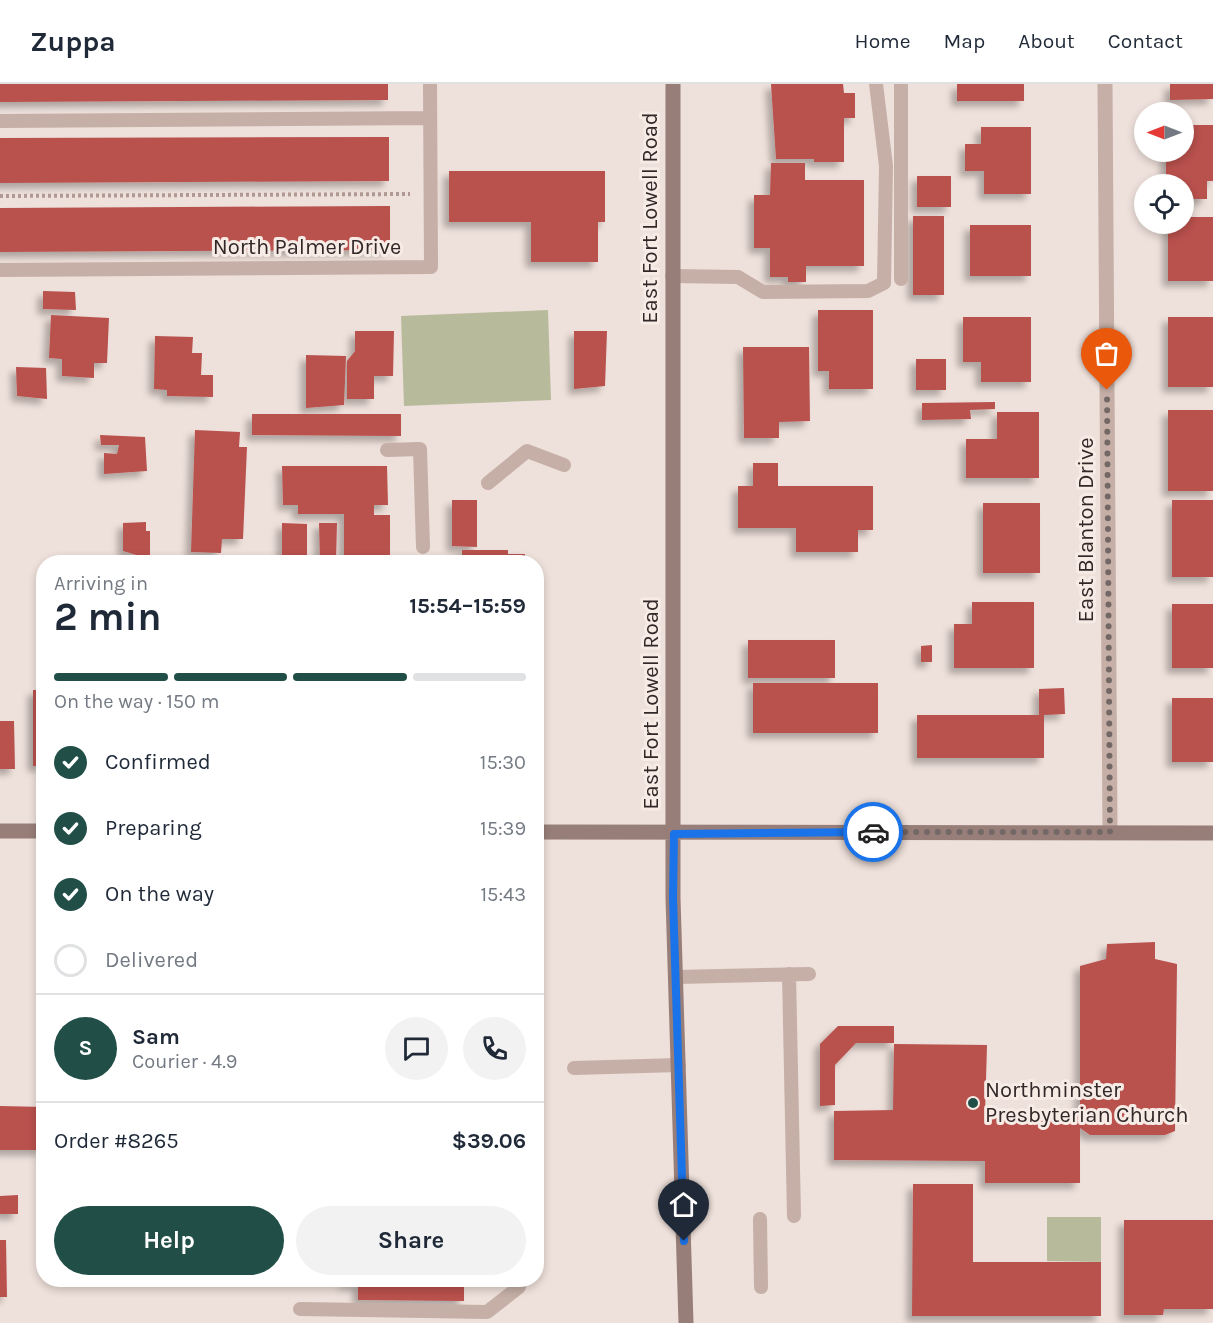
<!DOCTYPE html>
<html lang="en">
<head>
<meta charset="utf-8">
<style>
  :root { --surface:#fff; --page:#f2f2f3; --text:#1f2937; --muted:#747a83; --line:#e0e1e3; --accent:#214f48 }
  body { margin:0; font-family:Karla,sans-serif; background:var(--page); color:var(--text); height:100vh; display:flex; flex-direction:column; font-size:22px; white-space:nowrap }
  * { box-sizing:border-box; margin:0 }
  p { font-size:20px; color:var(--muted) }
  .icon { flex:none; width:33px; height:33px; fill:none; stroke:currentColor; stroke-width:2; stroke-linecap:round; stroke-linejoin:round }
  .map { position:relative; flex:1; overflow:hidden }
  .sheet { position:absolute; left:36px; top:471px; width:508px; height:732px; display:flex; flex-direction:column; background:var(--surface); border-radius:24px; box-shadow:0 3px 9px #0003 }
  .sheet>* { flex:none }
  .needle { width:39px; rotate:270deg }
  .buttons { position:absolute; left:1134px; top:18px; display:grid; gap:12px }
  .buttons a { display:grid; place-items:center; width:60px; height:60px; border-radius:50%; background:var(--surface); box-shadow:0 3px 9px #0003; font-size:30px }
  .pin { position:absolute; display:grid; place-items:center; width:51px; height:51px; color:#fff; margin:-62px -26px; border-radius:50% 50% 50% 0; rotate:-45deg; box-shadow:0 0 6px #0007 }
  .pin .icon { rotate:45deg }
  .courier { position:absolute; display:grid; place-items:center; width:60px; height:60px; margin:-30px; border:4px solid #1a73e8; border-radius:50%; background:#fff; color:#222; box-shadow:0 2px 8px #0007 }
  .head em { font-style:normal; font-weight:700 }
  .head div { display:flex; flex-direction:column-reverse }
  .head { display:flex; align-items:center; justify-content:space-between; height:102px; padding:0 18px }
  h1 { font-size:39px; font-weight:700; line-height:45px }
  .bar { display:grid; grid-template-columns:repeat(4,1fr); gap:9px 6px; align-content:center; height:72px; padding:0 18px }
  .bar i { height:8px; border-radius:4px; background:var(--line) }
  .bar .on { background:var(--accent) }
  .bar p { grid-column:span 4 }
  .line { display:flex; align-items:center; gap:15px; padding:0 18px; border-top:2px solid var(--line) }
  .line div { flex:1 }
  .round { display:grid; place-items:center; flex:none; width:63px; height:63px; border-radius:32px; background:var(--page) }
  ol { padding:0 18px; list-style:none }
  li { display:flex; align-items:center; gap:18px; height:66px }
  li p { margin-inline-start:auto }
  li .icon { padding:6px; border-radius:50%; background:var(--accent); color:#fff; stroke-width:4 }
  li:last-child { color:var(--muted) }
  li i { width:33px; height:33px; border:3px solid var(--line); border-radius:50% }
  .action { display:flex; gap:12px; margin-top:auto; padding:12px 18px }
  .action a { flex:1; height:69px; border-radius:36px; background:var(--accent); color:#fff; font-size:24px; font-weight:700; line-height:69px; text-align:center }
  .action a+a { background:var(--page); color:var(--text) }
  header { display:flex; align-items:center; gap:36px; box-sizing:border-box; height:84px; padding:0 30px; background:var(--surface); border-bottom:2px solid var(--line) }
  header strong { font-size:28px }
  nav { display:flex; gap:33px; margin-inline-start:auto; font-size:21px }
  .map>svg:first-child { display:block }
  .green { fill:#b7bb9c }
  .building { fill:#b9514e; filter:url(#shadow) }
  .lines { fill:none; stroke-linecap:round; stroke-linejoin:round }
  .path { stroke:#b09992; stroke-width:4; stroke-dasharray:3 3; stroke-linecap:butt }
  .service { stroke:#c5afa7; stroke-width:14 }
  .minor { stroke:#c5afa7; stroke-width:15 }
  .secondary { stroke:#987e79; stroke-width:15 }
  .done { stroke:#746866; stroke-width:6; stroke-dasharray:0 10.8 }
  .route { stroke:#1a73e8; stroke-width:8 }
  .poi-dot { fill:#214f48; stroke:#f7ebe6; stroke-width:2 }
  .labels { text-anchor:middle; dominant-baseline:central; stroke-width:6; stroke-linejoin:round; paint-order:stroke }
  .street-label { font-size:22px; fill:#322827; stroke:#f7ebe6 }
  .poi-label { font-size:22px; fill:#322827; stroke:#f7ebe6; text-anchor:start }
</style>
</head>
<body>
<header>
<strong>Zuppa</strong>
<nav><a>Home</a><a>Map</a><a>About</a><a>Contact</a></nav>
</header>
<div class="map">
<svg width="1213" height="1239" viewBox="0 0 1213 1239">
  <defs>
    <filter id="shadow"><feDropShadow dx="-5.5" dy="5.5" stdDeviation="3" flood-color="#0004"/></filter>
  </defs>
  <rect width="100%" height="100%" fill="#eee0da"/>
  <path class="green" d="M548 226 551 316 404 322 401 232Z
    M1047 1133H1101V1178L1047 1177Z"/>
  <path class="building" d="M0 0H388V16L0 18Z
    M771 0H843L844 9H855V34H844V78H814V75H776Z
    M957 0H1024V17H957Z
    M1170 0H1213V15L1170 16Z
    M1184 41H1213V97H1207V115H1184V100H1166V68H1184Z
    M981 43H1031V110H984V87H965V60H981Z
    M389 53V97L0 99V54Z
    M771 79H805V96H864V182H806V198H788V193H770V164H754V111H770Z
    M449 87H605V138H598V178H531V138H449Z
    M917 92H951V123H917Z
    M390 122V166L0 168V124Z
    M913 132H944V211H913Z
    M1184 133H1213V197H1168V140H1184Z
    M970 141H1031V192H970Z
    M43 207 75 208 76 226 43 225Z
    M818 226H873V305H829V287H818Z
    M51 231 109 234 107 279H94V294L62 292V275L49 274Z
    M963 233H1031V298H981V278H963Z
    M1168 233H1213V303H1168Z
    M355 247H394L393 292H374V315H347V277L355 267Z
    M574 247H607L605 302 574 305Z
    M155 252 193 253 192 269H202L201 291H213V313L167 312V306L154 305Z
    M743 263H809L810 337 779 338V354H744Z
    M306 271 346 272 344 321 306 324Z
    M916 275H946V306H916Z
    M16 283 46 284 47 315 17 312Z
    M995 318V325L970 326 971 335 922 336V319Z
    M1168 326H1213V407H1168Z
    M997 328H1039V394H966V355H997Z
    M252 330H401V352L252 351Z
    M195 346 240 348 239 363H247L243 455H222L221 469 191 468Z
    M100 351 145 353 147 387 104 390V369L117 370 119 361H101Z
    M753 379H778V402H873V446H858V468H796V444H738V402H753Z
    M282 382H387L388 421H374V431H390V478H344V430H298V421H283Z
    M452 416H477V463L452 462Z
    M1172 416H1213V493H1172Z
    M983 419H1040V489H983Z
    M146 438V447H150V478H141L140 472 123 467V439Z
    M282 439 307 440V478H282Z
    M319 439H337L336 478H320Z
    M462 466H508V470H525V478H462Z
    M972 518H1034V584H954V540H972Z
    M1172 520H1213V584H1172Z
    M748 556H835V594H748Z
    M932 561V578H921V562Z
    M753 599H878V649H753Z
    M1064 604 1065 630 1044 631V674H917V631H1039V605Z
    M33 606H44V682H33Z
    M1172 614H1213V678H1172Z
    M0 637H14L15 685H0Z
    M1155 858V875L1177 880 1175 1047 1165 1051H1090L1080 1044V1099H985V1077L834 1076V1027L893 1026 894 960 987 961 985 1030 1080 1031V882L1106 875 1107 860Z
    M838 942H894V959H856L835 981V1021L820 1022V960Z
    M0 1022 44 1023V1066H0Z
    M913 1100H973V1178H1101V1232H912Z
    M18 1111V1130H0V1112Z
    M1124 1136H1213V1225H1164L1163 1231H1124Z
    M0 1156H6L7 1213H0Z
    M345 1196H464V1217L358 1216V1200H344Z"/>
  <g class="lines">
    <path class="path" d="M0 112 410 110"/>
    <path class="service" d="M901 0V195
      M0 37 430 34
      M0 186 431 183 430 0
      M672 192 738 193 763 208 868 207 884 199 886 82 876 0
      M387 366 420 365 423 463
      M488 399 527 367 564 381
      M789 890 794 1132
      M677 893 809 890
      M574 984 679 981
      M760 1135 761 1203
      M300 1225 487 1228 519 1203"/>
    <path class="minor" d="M1105 0 1110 748"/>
    <path class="secondary" d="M673 0V814L686 1239
      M0 747H44
      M537 748 1213 749"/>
  </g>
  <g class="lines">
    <path class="done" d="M873 748H1110L1107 306"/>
    <path class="route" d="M684 1157 673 814 674 750 873 748"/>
  </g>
  <circle class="poi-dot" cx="973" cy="1019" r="6"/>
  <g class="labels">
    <g class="street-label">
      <text transform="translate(650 134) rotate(-90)">East Fort Lowell Road</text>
      <text x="307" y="163">North Palmer Drive</text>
      <text transform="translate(1086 446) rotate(-90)">East Blanton Drive</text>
      <text transform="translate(651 620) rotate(-90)">East Fort Lowell Road</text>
    </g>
    <g class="poi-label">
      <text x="985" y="1006">Northminster<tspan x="985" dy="25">Presbyterian Church</tspan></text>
    </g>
  </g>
</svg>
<div class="buttons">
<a><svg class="needle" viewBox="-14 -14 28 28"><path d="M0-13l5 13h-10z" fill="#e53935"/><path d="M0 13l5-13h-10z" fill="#747a83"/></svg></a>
<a><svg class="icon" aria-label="locate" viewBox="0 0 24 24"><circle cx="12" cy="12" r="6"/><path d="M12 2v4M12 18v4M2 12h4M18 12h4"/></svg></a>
</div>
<div class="pin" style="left:1107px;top:306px;background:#ea580c"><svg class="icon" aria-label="bag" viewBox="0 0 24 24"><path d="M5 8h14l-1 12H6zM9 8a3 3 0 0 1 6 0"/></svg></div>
<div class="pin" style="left:684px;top:1157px;background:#1f2937"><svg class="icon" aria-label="home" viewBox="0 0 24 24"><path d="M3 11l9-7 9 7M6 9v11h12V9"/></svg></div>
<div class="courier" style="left:873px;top:748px"><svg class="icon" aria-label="car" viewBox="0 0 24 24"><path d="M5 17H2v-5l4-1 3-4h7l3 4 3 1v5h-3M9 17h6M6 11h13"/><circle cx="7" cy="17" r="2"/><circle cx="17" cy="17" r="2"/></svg></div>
<section class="sheet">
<div class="head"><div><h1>2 min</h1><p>Arriving in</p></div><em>15:54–15:59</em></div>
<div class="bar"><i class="on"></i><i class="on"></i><i class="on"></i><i></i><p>On the way · 150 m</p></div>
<ol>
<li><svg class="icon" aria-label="check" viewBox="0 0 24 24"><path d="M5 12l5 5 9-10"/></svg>Confirmed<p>15:30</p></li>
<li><svg class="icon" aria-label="check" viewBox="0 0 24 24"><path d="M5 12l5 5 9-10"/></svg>Preparing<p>15:39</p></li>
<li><svg class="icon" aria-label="check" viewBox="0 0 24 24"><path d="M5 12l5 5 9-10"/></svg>On the way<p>15:43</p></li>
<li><i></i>Delivered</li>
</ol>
<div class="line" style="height:108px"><b class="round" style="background:var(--accent);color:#fff">S</b><div><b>Sam</b><p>Courier · 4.9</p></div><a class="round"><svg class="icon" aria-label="chat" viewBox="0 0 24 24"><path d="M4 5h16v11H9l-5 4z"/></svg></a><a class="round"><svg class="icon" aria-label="phone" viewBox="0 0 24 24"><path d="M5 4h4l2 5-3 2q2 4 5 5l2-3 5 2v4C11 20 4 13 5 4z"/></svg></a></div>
<div class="line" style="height:78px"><div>Order #8265</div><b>$39.06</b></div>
<div class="action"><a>Help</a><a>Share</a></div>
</section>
</div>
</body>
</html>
